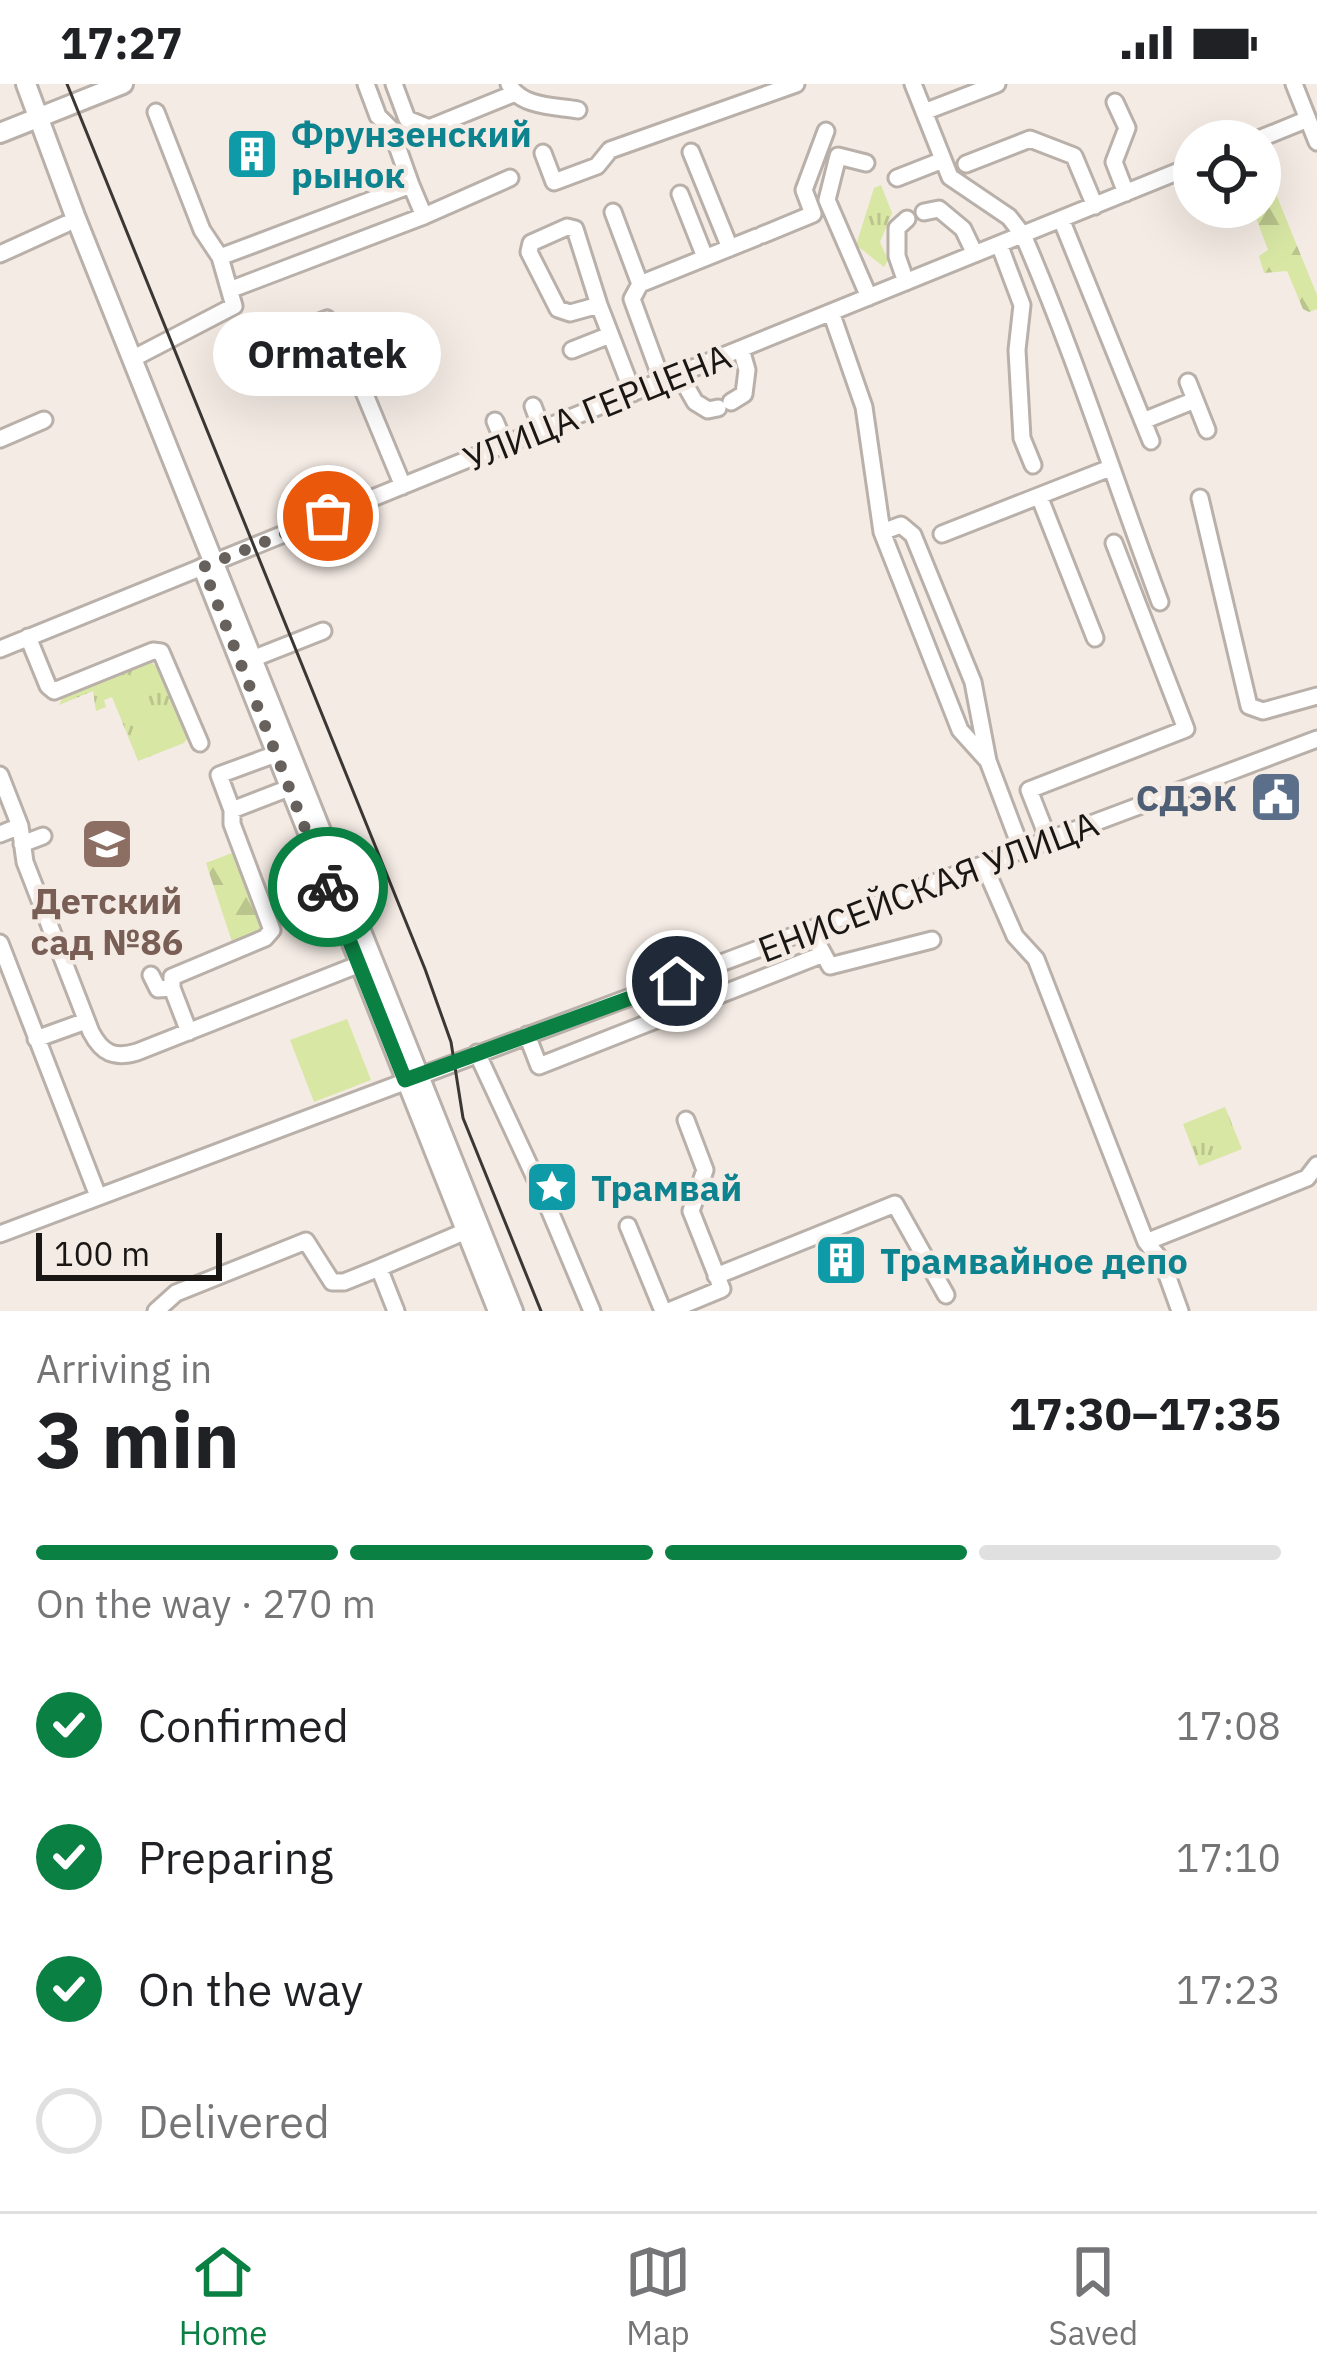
<!DOCTYPE html>
<html lang="en">
<head>
<meta charset="utf-8">
<style>
  :root { --surface:#fff; --page:#f6f6f6; --text:#202124; --muted:#757577; --line:#e0e0e0; --accent:#0b8043 }
  body { margin:0; font-family:"IBM Plex Sans",sans-serif; background:var(--page); color:var(--text); height:100vh; display:flex; flex-direction:column; font-size:45px; white-space:nowrap }
  * { box-sizing:border-box; margin:0 }
  p { font-size:39px; color:var(--muted) }
  .icon { flex:none; width:66px; height:66px; fill:none; stroke:currentColor; stroke-width:2; stroke-linecap:round; stroke-linejoin:round }
  .map { position:relative; height:1227px; overflow:hidden }
  .details { display:flex; flex-direction:column; background:var(--surface); flex:1 }
  .details>* { flex:none }
  .tools { position:absolute; left:1173px; top:36px; display:grid; gap:24px }
  .tools a { display:grid; place-items:center; width:108px; height:108px; border-radius:50%; background:var(--surface); box-shadow:0 12px 48px #0002; font-size:60px }
  .scale { position:absolute; left:36px; bottom:30px; width:186px; box-sizing:border-box; padding-left:12px; border:6px solid #191614; border-top:0; font-size:33px; line-height:42px; white-space:nowrap; color:#191614; -webkit-text-stroke:9px #f4ebe4; paint-order:stroke }
  .pin { position:absolute; display:grid; place-items:center; width:102px; height:102px; color:#fff; margin:-51px; border:6px solid #fff; border-radius:50%; box-shadow:0 3px 12px #0007 }
  .courier { position:absolute; display:grid; place-items:center; width:120px; height:120px; margin:-60px; border:9px solid #0b8043; border-radius:50%; background:#fff; color:#222; box-shadow:0 3px 15px #0007 }
  .bubble { position:absolute; height:84px; border-radius:42px; background:var(--surface); box-shadow:0 12px 48px #0002; font-size:39px; font-weight:700; line-height:84px; text-align:center }
  .summary em { font-style:normal; font-weight:700 }
  .summary div { display:flex; flex-direction:column-reverse }
  .summary { display:flex; align-items:center; justify-content:space-between; height:204px; padding:0 36px }
  h1 { font-size:78px; font-weight:700; line-height:90px }
  .bar { display:grid; grid-template-columns:repeat(4,1fr); gap:18px 12px; align-content:center; height:144px; padding:0 36px }
  .bar i { height:15px; border-radius:9px; background:var(--line) }
  .bar .selected { background:var(--accent) }
  .bar p { grid-column:span 4 }
  ol { padding:0 36px; list-style:none }
  li { display:flex; align-items:center; gap:36px; height:132px }
  li p { margin-inline-start:auto }
  li .icon { padding:12px; border-radius:50%; background:var(--accent); color:#fff; stroke-width:4 }
  li:last-child { color:var(--muted) }
  li i { width:66px; height:66px; border:6px solid var(--line); border-radius:50% }
  .status { display:flex; justify-content:space-between; align-items:center; height:84px; padding:0 60px; background:var(--surface); direction:ltr }
  .status svg { height:33px; fill:currentColor }
  .tab-bar { display:flex; justify-content:space-around; align-items:center; height:168px; border-top:3px solid var(--line); background:var(--surface); font-size:33px; color:var(--muted) }
  .tab-bar a { display:grid; justify-items:center; gap:6px }
  .tab-bar .selected { color:var(--accent) }
  .map>svg:first-child { display:block }
  .grass { fill:url(#grass-tufts) }
  .forest { fill:url(#forest-firs) }
  .garden { fill:#d8e7a4 }
  .lines { fill:none; stroke-linecap:round; stroke-linejoin:round }
  .minor-casing { stroke:#b9b0aa; stroke-width:21 }
  .major-casing { stroke:#b9b0aa; stroke-width:24 }
  .minor { stroke:#fff; stroke-width:15 }
  .major { stroke:#fff; stroke-width:18 }
  .tram { stroke:#3b3734; stroke-width:3 }
  .done { stroke:#66615d; stroke-width:12; stroke-dasharray:0 21.6 }
  .route { stroke:#0b8043; stroke-width:15 }
  .labels { text-anchor:middle; dominant-baseline:central; stroke-width:9; stroke-linejoin:round; paint-order:stroke }
  .culture-label { font-size:36px; font-weight:bold; fill:#0d838f; stroke:#f4ebe4; text-anchor:start }
  .street-label { font-size:36px; fill:#191614; stroke:#f4ebe4 }
  .service-label { font-size:36px; font-weight:bold; fill:#4e5e75; stroke:#f4ebe4; text-anchor:end }
  .education-label { font-size:36px; font-weight:bold; fill:#785e54; stroke:#f4ebe4 }
</style>
</head>
<body>
<div class="status"><b>17:27</b><svg viewBox="0 0 49 12"><path d="M0 12V9h3v3zM5 12V6h3v6zM10 12V3h3v9zM15 12V0h3v12zM26 1h20v11H26zM47 4h2v5h-2z"/></svg></div>
<div class="map">
<svg width="1317" height="1227" viewBox="0 0 1317 1227">
  <defs>
    <pattern id="grass-tufts" width="24" height="20" patternUnits="userSpaceOnUse" patternTransform="scale(3)"><rect width="24" height="20" fill="#d8e7a4"/><path d="M3 7l-1-3M5 7V3M7 7l1-3M15 17l-1-3M17 17v-4M19 17l1-3" fill="none" stroke="#b9c58c"/></pattern>
    <pattern id="forest-firs" width="22" height="20" patternUnits="userSpaceOnUse" patternTransform="scale(3)"><rect width="22" height="20" fill="#d8e7a4"/><path d="M5 1l3.5 6h-7zM16 11l3.5 6h-7z" fill="#b9c58c"/></pattern>
  </defs>
  <rect width="100%" height="100%" fill="#f4ebe4"/>
  <path class="grass" d="M881 101 892 129 880 158 888 176 884 183 860 164 850 168 847 163 857 158 874 104Z
    M148 576 163 587 189 652 184 659 138 677 112 613 104 616 106 623 96 627 93 607 59 621 62 615Z
    M1225 1023 1242 1065 1199 1082 1183 1040Z"/>
  <path class="forest" d="M1276 110 1317 211V225L1309 228 1303 225 1287 187 1264 189 1259 172 1268 166 1252 123H1260V116Z
    M237 767 266 839 263 849 233 861 206 779Z"/>
  <path class="garden" d="M347 935 371 996 314 1018 290 956Z"/>
  <g class="lines">
    <g class="minor-casing">
      <path id="minor" d="M394 0 407 35 429 44 513 10
        M509 0C520 23 555 22 578 26
        M913 0 950 93 1009 133 1023 151C1075 271 1114 395 1160 518
        M1294 0 1317 58
        M1115 18 1127 44 1114 78 1126 109
        M156 28 202 146 220 173
        M924 28 997 0
        M1254 57 1308 35
        M691 68 730 164
        M543 69 554 98 597 82 610 66 796 0
        M866 79 838 72 827 116 869 213
        M966 80 1030 55 1074 72 1095 122
        M897 94 943 76
        M411 101 424 132 510 94
        M680 110 705 173
        M613 128 640 200
        M924 128 939 125 963 145 975 170
        M1061 135 1151 357
        M762 151 813 130 804 106 826 47
        M999 160 1022 221 1017 266 1022 354 1033 381
        M0 170 66 140
        M906 198 897 172V144L907 135
        M232 205 424 132
        M599 221 570 229 558 225 529 168 531 159 567 143 575 145 599 221 633 309
        M831 228 864 323 882 448 960 646 988 677
        M572 266 610 251
        M132 275 234 222 220 173 411 101 391 45 378 32 366 0
        M231 275 327 235 339 248 403 402
        M679 290 695 318 708 326 718 324
        M662 297 632 215 640 200 757 153
        M1188 298 1207 346
        M731 318 744 310 747 286 741 265
        M533 322 542 346
        M495 337 505 361
        M1143 337 1195 316
        M0 355 44 336
        M1039 412 1095 554
        M1200 414 1249 622 1263 627 1317 612
        M882 448 901 441 913 451 973 598 988 677 1022 767
        M942 450 1110 384
        M28 553 48 602 54 607 153 567 161 568 200 659
        M0 565 1194 81
        M242 579 323 547
        M276 670 219 691 232 726 289 704
        M0 691 20 742 25 778 91 948C102 969 114 975 137 968L360 880
        M0 750 20 742
        M1049 757 1029 706 1186 645 1114 459
        M22 760 43 752
        M984 781 1015 852 1036 875 1146 1158 1162 1177 1180 1227
        M811 847 830 882 932 856
        M0 859 98 1112
        M151 891 158 905 172 904
        M189 948 172 904V893L265 854 272 846 232 740V726
        M527 951 539 982 821 871
        M36 955 86 937
        M477 969 544 1113 592 1227
        M628 1142 663 1227
        M0 1150 1317 655
        M1146 1158 1307 1094 1317 1081
        M716 1192 895 1120 946 1211
        M156 1227 176 1209 306 1157 332 1198H344L379 1184
        M396 1227 379 1184 466 1147
        M669 1227 722 1205 691 1127 705 1086 686 1036"/>
    </g>
    <g class="major-casing">
      <path id="major" d="M26 0 75 132 513 1227
        M0 49 123 0
        M203 484 498 1227"/>
    </g>
    <use href="#minor" class="minor"/>
    <use href="#major" class="major"/>
    <path class="tram" d="M67 0 425 885 451 958 463 1034 541 1227"/>
  </g>
  <g class="lines">
    <path class="done" d="M328 803 203 483 328 432"/>
    <path class="route" d="M328 803 405 996 677 897"/>
  </g>
  <defs>
    <g id="building-square" transform="scale(2.7)"><rect x="-9" y="-9" width="18" height="18" rx="4" fill="#0f9aa8" stroke="#f4ebe4"/><path d="M-4-6H4V6H1V3H-1V6H-4ZM-2.5-4.3h1.7v1.8h-1.7ZM.8-4.3h1.7v1.8H.8ZM-2.5-1h1.7V.8h-1.7ZM.8-1h1.7V.8H.8Z" fill="#fff"/></g>
    <g id="civic-square" transform="scale(2.7)"><rect x="-9" y="-9" width="18" height="18" rx="4" fill="#5c6f8a" stroke="#f4ebe4"/><path d="M-.6-6.5H3V-4.5H.6V-3L4-1V1h2V6H-6V1h2V-1L-.6-3ZM-1.2 2.5V6h2.4V2.5Z" fill="#fff"/></g>
    <g id="school-square" transform="scale(2.7)"><rect x="-9" y="-9" width="18" height="18" rx="4" fill="#8d6e63" stroke="#f4ebe4"/><path d="M0-5L7-2L0 1L-7-2ZM-4 1L0 2.5L4 1V4Q0 6-4 4Z" fill="#fff"/></g>
    <g id="sight-square" transform="scale(2.7)"><rect x="-9" y="-9" width="18" height="18" rx="4" fill="#0f9aa8" stroke="#f4ebe4"/><path d="M0-6L1.8-2.2L6-1.7L2.9 1.2L3.7 5.4L0 3.3L-3.7 5.4L-2.9 1.2L-6-1.7L-1.8-2.2Z" fill="#fff"/></g>
  </defs>
  <g fill-rule="evenodd">
    <use href="#building-square" x="252" y="70"/>
    <use href="#civic-square" x="1276" y="713"/>
    <use href="#school-square" x="107" y="760"/>
    <use href="#sight-square" x="552" y="1103"/>
    <use href="#building-square" x="841" y="1176"/>
  </g>
  <g class="labels">
    <g class="culture-label">
      <text x="291" y="49">Фрунзенский<tspan x="291" dy="41">рынок</tspan></text>
      <text x="591" y="1103">Трамвай</text>
      <text x="880" y="1176">Трамвайное депо</text>
    </g>
    <g class="street-label">
      <text transform="translate(597 323) rotate(-22)">УЛИЦА ГЕРЦЕНА</text>
      <text transform="translate(928 802) rotate(-21)">ЕНИСЕЙСКАЯ УЛИЦА</text>
    </g>
    <g class="service-label">
      <text x="1237" y="713">СДЭК</text>
    </g>
    <g class="education-label">
      <text x="107" y="816">Детский<tspan x="107" dy="41">сад №86</tspan></text>
    </g>
  </g>
</svg>
<div class="tools">
<a><svg class="icon" aria-label="locate" viewBox="0 0 24 24"><circle cx="12" cy="12" r="6"/><path d="M12 2v4M12 18v4M2 12h4M18 12h4"/></svg></a>
</div>
<div class="scale">100 m</div>
<div class="pin" style="left:328px;top:432px;background:#ea580c"><svg class="icon" aria-label="bag" viewBox="0 0 24 24"><path d="M5 8h14l-1 12H6zM9 8a3 3 0 0 1 6 0"/></svg></div>
<div class="pin" style="left:677px;top:897px;background:#1f2937"><svg class="icon" aria-label="home" viewBox="0 0 24 24"><path d="M3 11l9-7 9 7M6 9v11h12V9"/></svg></div>
<div class="courier" style="left:328px;top:803px"><svg class="icon" aria-label="bike" viewBox="0 0 24 24"><circle cx="6" cy="16" r="4"/><circle cx="18" cy="16" r="4"/><path d="M6 16l4-8h5l3 8M10 8l3 8H6M13 5h3"/></svg></div>
<div class="bubble" style="left:213px;top:228px;width:228px">Ormatek</div>
</div>
<section class="details">
<div class="summary"><div><h1>3 min</h1><p>Arriving in</p></div><em>17:30–17:35</em></div>
<div class="bar"><i class="selected"></i><i class="selected"></i><i class="selected"></i><i></i><p>On the way · 270 m</p></div>
<ol>
<li><svg class="icon" aria-label="check" viewBox="0 0 24 24"><path d="M5 12l5 5 9-10"/></svg>Confirmed<p>17:08</p></li>
<li><svg class="icon" aria-label="check" viewBox="0 0 24 24"><path d="M5 12l5 5 9-10"/></svg>Preparing<p>17:10</p></li>
<li><svg class="icon" aria-label="check" viewBox="0 0 24 24"><path d="M5 12l5 5 9-10"/></svg>On the way<p>17:23</p></li>
<li><i></i>Delivered</li>
</ol>
</section>
<nav class="tab-bar">
<a class="selected"><svg class="icon" aria-label="home" viewBox="0 0 24 24"><path d="M3 11l9-7 9 7M6 9v11h12V9"/></svg>Home</a>
<a><svg class="icon" aria-label="map" viewBox="0 0 24 24"><path d="M3 6l6-2 6 2 6-2v14l-6 2-6-2-6 2zM9 4v14M15 6v14"/></svg>Map</a>
<a><svg class="icon" aria-label="saved" viewBox="0 0 24 24"><path d="M7 4h10v16l-5-4-5 4z"/></svg>Saved</a>
</nav>
</body>
</html>
